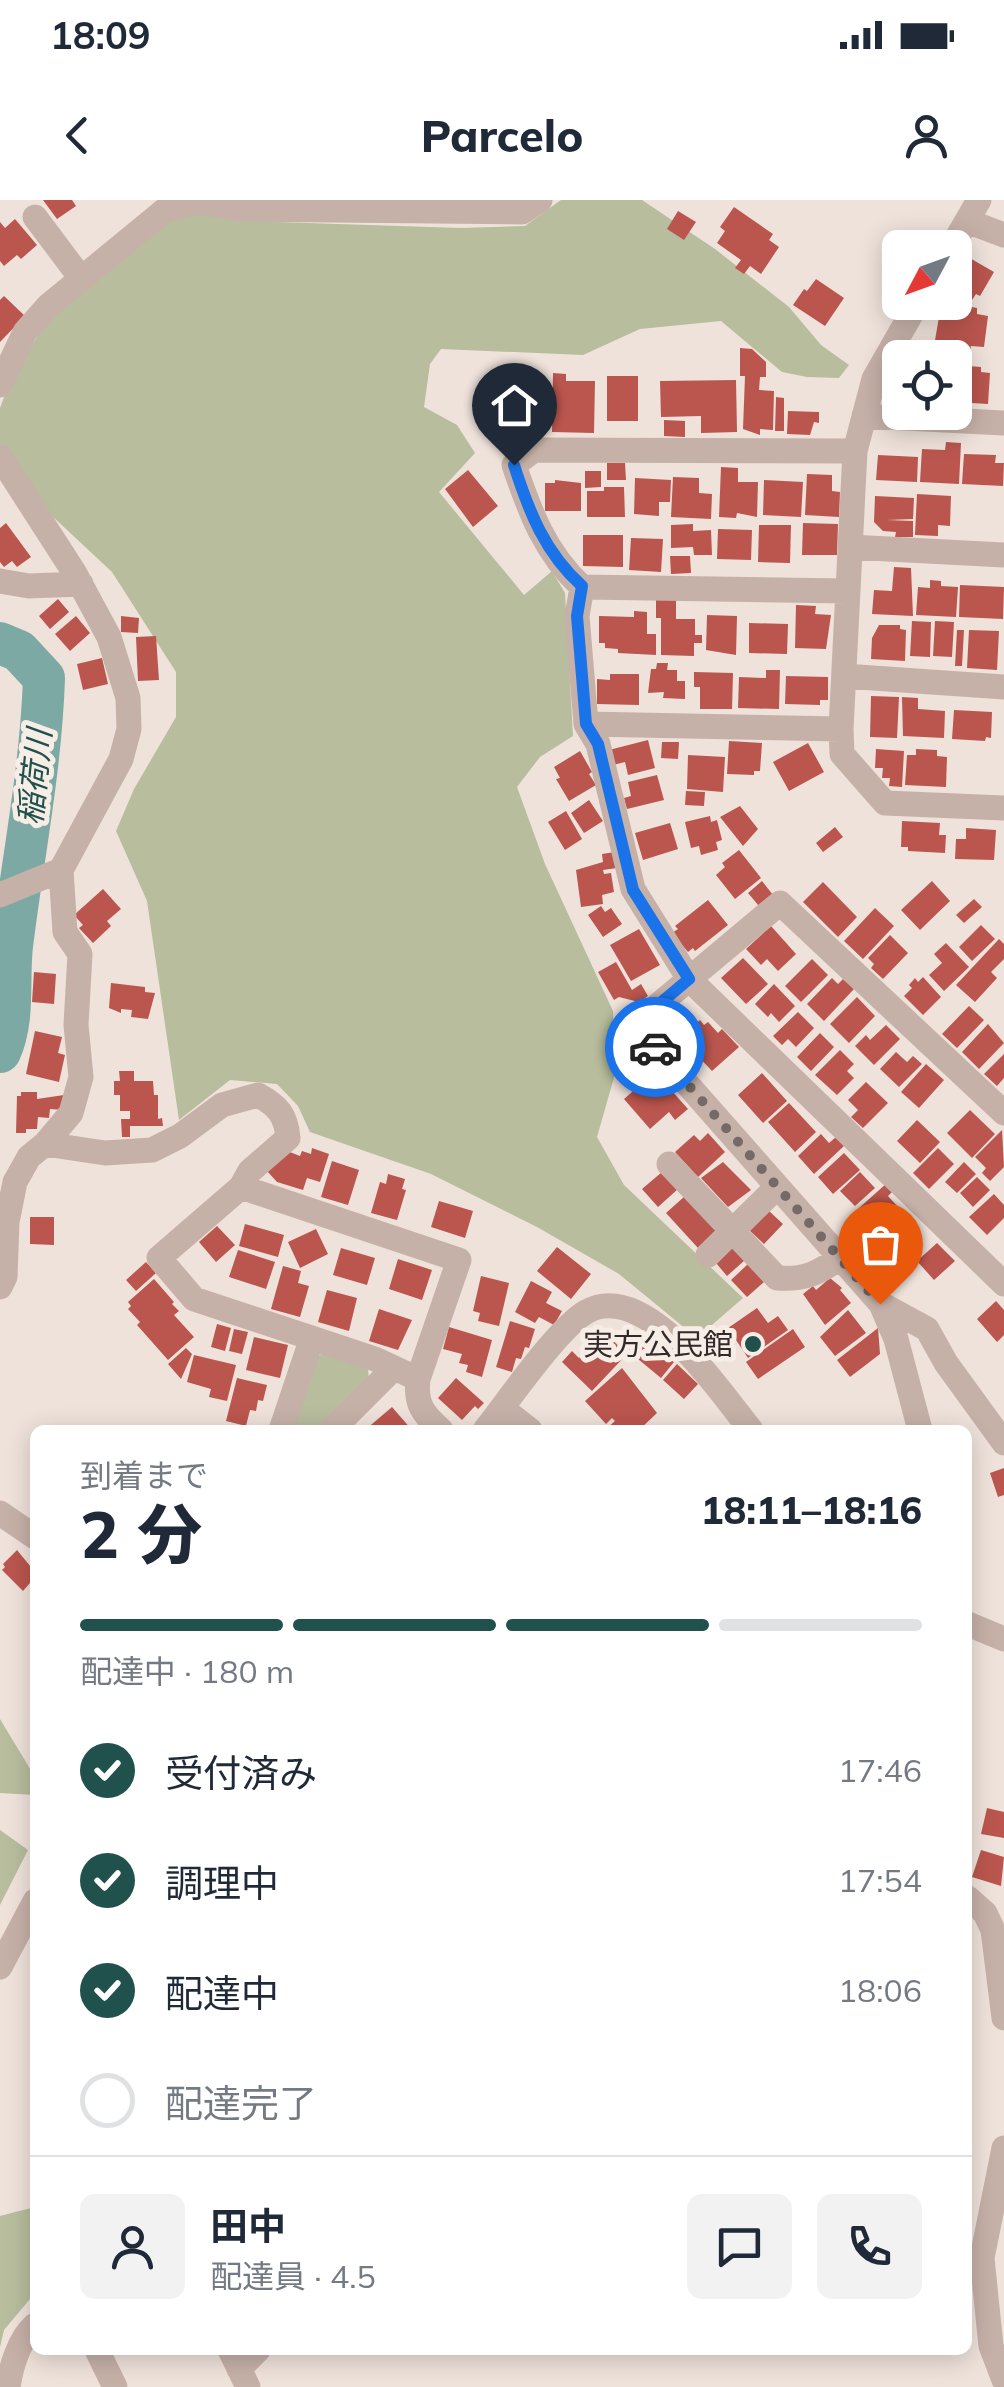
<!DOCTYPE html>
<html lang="ja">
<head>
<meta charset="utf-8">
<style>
  :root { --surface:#fff; --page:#f2f2f3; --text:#1f2937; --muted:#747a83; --line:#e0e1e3; --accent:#21514c }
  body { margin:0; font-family:Mulish,"Noto Sans JP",sans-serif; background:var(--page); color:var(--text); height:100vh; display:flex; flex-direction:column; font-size:38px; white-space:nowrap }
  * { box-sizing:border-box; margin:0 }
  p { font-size:32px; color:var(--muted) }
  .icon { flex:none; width:55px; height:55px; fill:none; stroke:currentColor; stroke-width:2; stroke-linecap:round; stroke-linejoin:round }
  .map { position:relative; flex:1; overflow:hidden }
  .drawer { position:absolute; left:30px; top:1225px; width:942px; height:930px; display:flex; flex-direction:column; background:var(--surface); border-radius:15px; box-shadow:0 5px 25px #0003 }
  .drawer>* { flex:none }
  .needle { width:65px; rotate:229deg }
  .controls { position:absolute; left:882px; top:30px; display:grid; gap:20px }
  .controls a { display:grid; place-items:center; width:90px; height:90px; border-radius:15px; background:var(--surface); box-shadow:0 5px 25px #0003; font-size:50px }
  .pin { position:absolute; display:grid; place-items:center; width:85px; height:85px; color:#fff; margin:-102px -42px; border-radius:50% 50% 50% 0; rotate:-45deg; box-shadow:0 0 10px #0007 }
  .pin .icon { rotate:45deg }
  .courier { position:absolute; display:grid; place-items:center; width:100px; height:100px; margin:-50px; border:8px solid #1a73e8; border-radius:50%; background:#fff; color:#222; box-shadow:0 2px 12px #0007 }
  .summary em { font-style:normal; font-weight:800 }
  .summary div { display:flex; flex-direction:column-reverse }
  .summary { display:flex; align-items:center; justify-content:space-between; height:170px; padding:0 50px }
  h1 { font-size:65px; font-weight:800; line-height:75px }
  .bar { display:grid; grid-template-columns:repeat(4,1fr); gap:15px 10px; align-content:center; height:120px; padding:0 50px }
  .bar i { height:12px; border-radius:8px; background:var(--line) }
  .bar .on { background:var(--accent) }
  .bar p { grid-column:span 4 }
  .line { display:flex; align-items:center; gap:25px; padding:0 50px; border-top:2px solid var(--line) }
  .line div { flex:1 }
  .round { display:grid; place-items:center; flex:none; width:105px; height:105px; border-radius:15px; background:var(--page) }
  ol { padding:0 50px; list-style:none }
  li { display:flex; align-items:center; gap:30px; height:110px }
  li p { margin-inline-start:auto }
  li .icon { padding:10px; border-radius:50%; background:var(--accent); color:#fff; stroke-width:4 }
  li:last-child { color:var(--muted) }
  li i { width:55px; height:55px; border:5px solid var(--line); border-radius:50% }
  .status { display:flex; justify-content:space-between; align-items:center; height:70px; padding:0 50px; background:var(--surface); direction:ltr }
  .status svg { height:28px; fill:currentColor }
  header { display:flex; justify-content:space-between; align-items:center; height:130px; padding:0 50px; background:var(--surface); font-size:45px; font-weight:800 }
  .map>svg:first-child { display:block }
  .green { fill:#b7bd9d }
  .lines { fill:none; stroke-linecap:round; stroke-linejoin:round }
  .river { stroke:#7da9a4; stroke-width:42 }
  .building { fill:#ba564e }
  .minor { stroke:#c6b1a8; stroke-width:25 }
  .done { stroke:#756a67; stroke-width:10; stroke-dasharray:0 18 }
  .route { stroke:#1a73e8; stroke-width:12 }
  .poi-dot { fill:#21514c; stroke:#f7ede7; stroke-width:4 }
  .labels { text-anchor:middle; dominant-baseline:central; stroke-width:10; stroke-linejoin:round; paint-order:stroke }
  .poi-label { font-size:30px; fill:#332928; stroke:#f7ede7; text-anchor:end }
  .water-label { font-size:32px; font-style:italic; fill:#21514c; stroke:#f7ede7 }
</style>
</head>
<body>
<div class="status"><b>18:09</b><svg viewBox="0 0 49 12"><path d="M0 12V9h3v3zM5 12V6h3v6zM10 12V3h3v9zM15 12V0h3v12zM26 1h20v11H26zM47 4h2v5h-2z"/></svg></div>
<header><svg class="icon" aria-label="back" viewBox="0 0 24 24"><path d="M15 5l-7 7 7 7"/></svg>Parcelo<svg class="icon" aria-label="person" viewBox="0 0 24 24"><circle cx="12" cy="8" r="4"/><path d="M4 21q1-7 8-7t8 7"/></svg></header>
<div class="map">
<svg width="1004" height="2187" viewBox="0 0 1004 2187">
  <rect width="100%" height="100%" fill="#efe2db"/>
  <path class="green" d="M561 0H642L715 49 789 107 821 145 849 165 839 178 807 177 782 172 721 121 640 129 583 155 441 149 430 164 424 207 457 225 475 253 439 292 524 395 552 371 565 393 573 536 540 557 517 587 545 664 613 811 615 874 597 937 624 985 743 1098 697 1138 619 1074 537 1027 431 974 310 932 298 906 277 884 230 880 179 920 147 701 116 631 134 589 176 517V472L112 372 51 315 0 246V208L11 178 53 112 169 16 208 11 276 22 461 28 525 26Z
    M322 1153 368 1166 369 1183 315 1230H296L293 1222 314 1160Z
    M0 1519 35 1577V1595L0 1593Z
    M0 1630 28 1650 0 1705Z
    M35 2007V2093L4 2130 0 2147V2016Z"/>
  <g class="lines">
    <path class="river" d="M0 443 19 451 44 478C41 569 23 656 12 746 8 781 15 819 0 852"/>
  </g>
  <path class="building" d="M43 0H72L76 6 57 19Z
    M734 7 773 34 769 40 779 47 761 74 750 66 744 74 735 68 741 60 717 43 725 31 720 27Z
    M678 11 696 22 684 40 667 29Z
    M15 19 37 45 21 59 17 55 4 66 0 61V22L5 28Z
    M968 57 994 72 980 96 976 94 972 100 956 91 960 84 955 80Z
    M816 79 844 98 825 126 793 105 804 89 807 91Z
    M4 96 25 116 0 142V100Z
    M956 104 977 108V114L988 116 984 147 971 146 970 152 934 146 939 117H954Z
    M740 148 752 149 766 162V177H760L759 190 774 191 773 230 760 229V235L743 229 745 176H740Z
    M955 165 981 167V172L990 173 988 204 955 202Z
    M508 168H518V176H545V182H549V202L545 201V211L519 210V187H507Z
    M553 173 566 174V181H595L594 233 552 232Z
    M607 176H638V221H607Z
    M736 180 737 232 701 233V216L661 217 660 181Z
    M776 197 784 198V231H775Z
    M788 211 819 212V223L814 222 810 235 787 234Z
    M664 220 685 221V237L664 236Z
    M946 242 961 243 959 284 920 282 922 249 945 250Z
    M964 254 996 255 995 263H1004L1003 286 962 284Z
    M878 255 918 257 917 282 876 280Z
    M607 263H625L626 280H607Z
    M721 267 738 268V282H758L757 317 737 313 736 318 719 317Z
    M468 270 498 306 473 327 445 289Z
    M585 271H601V287L585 288Z
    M807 274 832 275V291L840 292 839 317 805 315Z
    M673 277 699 278V293L712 294 711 319 671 317Z
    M635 278 671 280 670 302H659V316L634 314Z
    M555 280 581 283V311H545V283H555Z
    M764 280 803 282 801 317 763 315Z
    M604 287H624L625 317H587V291H604Z
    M917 294 951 296 950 326 938 325V336L915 335Z
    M875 296 914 298 913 319 887 320 913 321V337H895L896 332 883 331 874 322Z
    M6 323 31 357 17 367 12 361 4 367 0 362V328Z
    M803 323 838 324 837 355H802Z
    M693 324V331L711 330 712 355H694L693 347 671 348V325Z
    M759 325H791L790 363 758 362Z
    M718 329 752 330 751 360 717 359Z
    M583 335H623V367L583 366Z
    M631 338 663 339 661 372 629 370Z
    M670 356H690L691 373 671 374Z
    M894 367 911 368 913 416 872 414 874 390 892 391Z
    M930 380 941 381V386L958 387 956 417 916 415 918 387 930 388Z
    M960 385 1004 387 1003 419 959 417Z
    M58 399 69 412 50 429 39 416Z
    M656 400H676V419H695V435H702V443H694V456L661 455V418H656Z
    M796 405 816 406 815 414 831 415 826 449 795 448Z
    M634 411 647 412V434H656V455L618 453V449L605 448V443H599V416L634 417Z
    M707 415 737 416 736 455 706 450Z
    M76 416 90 433 70 451 55 434Z
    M121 416 139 418 138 433 121 432Z
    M912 421 931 422 930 457 910 456Z
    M935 421 954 422 952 457 933 456Z
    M749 423 788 424 787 454 749 453Z
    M879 425H900V429L906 430 905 461 871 459 872 438Z
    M957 430H964L962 466H955Z
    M969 430 999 431 997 470 967 468Z
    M156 436 159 480 138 481 136 437Z
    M102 458 108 484 83 490 77 464Z
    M657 463H668L667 470H677V481H685V499L663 498 664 492 648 493 651 469H656Z
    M766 470H780L779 509 738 508 739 477 766 478Z
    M694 472 733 473 732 509H700V487H694Z
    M610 474H639V505L597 504V479L610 480Z
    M786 476 828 477V500H820V505L785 504Z
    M871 496 899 497 897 538 870 537Z
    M902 497 918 498V509L945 511 944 538 903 536Z
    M954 510 992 512 991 538 986 537 985 541 952 539Z
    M648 540 655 568 628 575 625 562 613 565 609 550Z
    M729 541 762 543 760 571H754V575L727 574Z
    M662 542H679L678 559 661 558Z
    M808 543 824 572 789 591 773 562Z
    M876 549 904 551 902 587 889 586 890 578H882L883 568H875Z
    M916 549 937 550V556L947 557 946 587 905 585 907 555H916Z
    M580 551 592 572 589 574 596 585 569 601 556 579 560 578 554 567Z
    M688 555 725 557 723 592 687 589Z
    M657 575 664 600 627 609 624 598 631 596 628 582Z
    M686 591 705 592 704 606 685 605Z
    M589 600 603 621 584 633 571 613Z
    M740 606 758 629 743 646 720 617Z
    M566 611 582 639 565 650 548 622Z
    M710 616 711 622 717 620 722 640 716 642 718 650 701 655 699 646 691 648 685 622Z
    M902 621 940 623 939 635H946L945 653 908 651V647H901Z
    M670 623 678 649 643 660 635 633Z
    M835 627 843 637 823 652 816 643Z
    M966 628 996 630 994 660 955 659 956 639H966Z
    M739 650 761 678 735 699 716 675 725 667 722 663Z
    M615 652 617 668 603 670 604 674 611 673 614 692 602 695 603 704 581 707 576 670 603 662 602 654Z
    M762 681 773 695 759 706 748 693Z
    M932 681 950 701 920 730 901 710Z
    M823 682 857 717 838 737 803 702Z
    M103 689 121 709 107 721 111 726 93 743 79 728 83 725 74 715Z
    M974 699 982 707 964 723 956 715Z
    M708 700 728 725 695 751 693 748 688 752 672 733 678 729 675 726Z
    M601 706 605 712 611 708 622 724 603 737 588 715Z
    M875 708 894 726 863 759 844 741Z
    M981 725 995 739 972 761 959 747Z
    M771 726 796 754 778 771 767 759 761 765 746 749Z
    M639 729 660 765 631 781 610 745Z
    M890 735 908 753 883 779 871 768 874 764 868 758Z
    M999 739 1004 744V759L991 772 997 778 975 802 956 785Z
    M946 743 969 767 944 791 929 775 942 763 934 754Z
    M743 758 768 784 746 804 721 778Z
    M812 759 828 775 801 802 785 786Z
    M616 762 632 790 641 784 648 796 639 802 619 797 614 800 598 772Z
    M34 772 56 774 54 804 32 802Z
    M923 777 941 797 923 815 904 796 912 788 909 785 915 778 918 782Z
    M832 778 838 784 843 779 854 789 824 821 807 804Z
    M111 783 145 787V792L155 793 148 819 131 817 132 810 121 809V813L109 808Z
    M774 784 795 806 779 822 771 813 768 817 755 804Z
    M857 797 875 816 849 843 830 824Z
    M969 806 984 820 957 848 942 834Z
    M798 812 814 828 796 847 788 839 782 845 773 836Z
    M700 820 704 825 708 822 718 833 722 829 739 847 712 871 681 838Z
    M988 824 1004 843 979 869 962 852Z
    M886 825 900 839 874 865 855 846 866 835 870 840Z
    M35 831 62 837 58 853 65 855 59 882 26 874Z
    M820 833 834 847 811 871 797 857Z
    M840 850 854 864 847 871 854 878 837 895 815 875Z
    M896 852 907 862 913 856 922 864 899 887 880 869Z
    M1004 854V878L997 886 984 874Z
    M926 864 944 880 919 908 901 892Z
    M119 871H134V881H153L154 895H158V919L162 918 163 926H130V937H122L121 919H130V911H120V895H114V881H120Z
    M655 872 688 909 675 920 669 912 650 929 624 899Z
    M762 873 787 901 763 923 738 895Z
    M866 882 888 903 863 928 851 917 858 910 848 900Z
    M21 892H37V899L64 895V910L50 909 49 918 38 917 37 929H26V933H16L17 896H21Z
    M789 903 816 932 795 952 768 922Z
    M970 910 995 934 972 958 947 933Z
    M917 920 940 942 920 963 897 941Z
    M1002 930 1004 967 990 981 982 973 986 968 975 957Z
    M708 933 725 952 698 977 675 952 694 935 700 941Z
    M821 934 829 943 836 937 844 946 814 974 798 956Z
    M312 948 329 954 320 982 307 978 303 990 277 982 267 971 287 951 300 956 302 951 311 954Z
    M938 948 954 964 929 989 913 973Z
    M844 953 860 970 833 994 818 977Z
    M332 961 359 970 348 1005 321 997Z
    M723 962 751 990 728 1007 701 978Z
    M964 962 976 974 957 993 945 982Z
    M662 972 678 989 658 1007 642 989Z
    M860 972 875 988 855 1006 840 991Z
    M388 974 405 979 402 989 406 990 397 1020 371 1013 380 982 386 984Z
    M977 977 990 990 973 1007 960 993Z
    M887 983 894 990 888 996 897 1006 875 1025 859 1008Z
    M994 994 1004 1005V1018L987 1035 969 1017Z
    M685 996 717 1031 698 1048 666 1013Z
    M439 1001 473 1011 465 1038 431 1027Z
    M900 1009 913 1024 893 1042 879 1028Z
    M768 1010 783 1024 764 1044 749 1030Z
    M30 1017H54V1045L30 1044Z
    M245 1024 284 1035 278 1057 239 1046Z
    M217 1026 235 1045 216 1062 199 1042Z
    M316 1029 328 1054 300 1068 288 1042Z
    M937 1043 955 1061 934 1080 917 1061Z
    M557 1047 591 1074 571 1099 537 1071Z
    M733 1047 745 1060 727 1076 716 1063Z
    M341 1048 375 1058 367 1085 333 1075Z
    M238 1050 275 1062 266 1089 229 1077Z
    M398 1059 432 1070 422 1100 389 1089Z
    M146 1062 156 1073 136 1091 126 1080Z
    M748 1064 764 1082 747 1097 731 1080Z
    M283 1066 301 1071 298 1083 309 1086 300 1117 271 1109Z
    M481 1076 509 1083 499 1126 478 1121 480 1113 473 1111Z
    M830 1078 842 1088 840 1090 851 1103 825 1125 803 1094 813 1086 816 1090Z
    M154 1079 174 1102 172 1104 179 1111 174 1115 194 1137 168 1160 137 1125 140 1122 128 1109 131 1106 128 1102Z
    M531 1081 552 1092 546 1103 562 1111 554 1125 539 1117 535 1123 515 1112Z
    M327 1090 357 1098 349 1131 318 1122Z
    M996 1101 1004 1110V1135L997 1142 977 1119Z
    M757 1108 768 1123 778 1116 788 1130 748 1158 728 1128Z
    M379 1109 412 1120 398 1150 369 1141Z
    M848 1110 866 1133 835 1156 820 1137Z
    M510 1121 535 1129 529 1148 525 1147 521 1159 516 1158 512 1172 496 1167Z
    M217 1124 231 1128 225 1151 211 1147Z
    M449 1127 492 1140 482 1177 466 1172 468 1165 459 1163 462 1154 443 1149Z
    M878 1128 880 1154 850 1177 837 1160Z
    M234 1129 248 1132 242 1154 229 1151Z
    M793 1129 805 1147 758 1179 746 1162Z
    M604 1132 627 1154 592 1191 562 1162 572 1151 579 1158Z
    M631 1134 638 1140 642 1135 674 1162 661 1178 621 1145Z
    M254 1137 288 1145 280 1178 246 1170Z
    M186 1148 192 1154 181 1179 168 1164Z
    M194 1155 236 1165 227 1201 209 1197 211 1189 187 1182Z
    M677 1164 698 1184 684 1199 663 1180Z
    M622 1168 657 1213 639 1230H605L615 1221 612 1218 606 1224 585 1201Z
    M237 1178 267 1185 263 1201 258 1200 256 1211 250 1210 246 1226 226 1221Z
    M456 1178 484 1203 478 1209 475 1206 462 1220 438 1198Z
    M392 1207 412 1230H365Z
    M1004 1268V1295L998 1297 990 1273Z
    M17 1350 35 1372V1387L30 1383 23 1391 2 1370 5 1367 3 1364Z
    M987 1608 1004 1612V1638L981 1634Z
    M981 1650 1004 1657 1001 1686 972 1677Z"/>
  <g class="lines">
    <path class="minor" d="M35 17 80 77
      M967 21 1004 35
      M951 48 979 0
      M918 102 874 179 855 251 841 529 842 554 885 603 1004 608
      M0 185 25 132 48 106 165 10 200 2 239 9 522 12 540 0
      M864 216 1004 223
      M855 251 534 250 514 265C530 312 545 353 582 387L577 416 586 524 598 544 633 689 689 779 1004 1084
      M0 257 74 372 109 437 128 498 129 529 121 559 61 670 0 695
      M850 347 1004 355
      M0 381 29 386 81 384
      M582 387 848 391
      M844 476 1004 487
      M586 524 841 529
      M45 944 105 953 152 950 180 936 222 905 258 895C278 906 286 915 288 938L250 971 241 987
      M669 964 777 1078C803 1080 818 1074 839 1058
      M708 1055 776 988
      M0 1087 5 1077 7 1022 15 982 29 957 45 944 71 913 81 877 76 825 80 754 65 732 61 670
      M881 1104 927 1129 946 1163 1004 1243
      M418 1179 375 1159 194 1099 159 1058 241 987 459 1060 418 1179C415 1204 423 1214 441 1230
      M502 1208 530 1230
      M281 1230 312 1138
      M332 1230 394 1168
      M485 1230C508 1201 557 1129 586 1112 645 1078 720 1192 751 1230
      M920 1230 896 1139 881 1104 651 843 645 816 780 703 1004 913
      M0 1313 35 1337
      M968 1424 1004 1439
      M968 1698 985 1713 993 1730 1004 1818
      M0 1767 35 1701
      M1004 1948 982 2058 991 2146 1004 2180
      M97 2150 115 2187
      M230 2150 248 2187
      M239 2169 258 2150
      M8 2187C11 2167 19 2139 35 2125"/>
  </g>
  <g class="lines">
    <path class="done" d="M655 847 880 1104"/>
    <path class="route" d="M514 265C529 312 545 353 582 386L577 416 586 524 598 544 633 690 689 779 645 816 655 847"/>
  </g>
  <circle class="poi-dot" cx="753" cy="1144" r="10"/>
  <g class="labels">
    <g class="poi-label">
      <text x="733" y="1144">実方公民館</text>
    </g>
    <g class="water-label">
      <text transform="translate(34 577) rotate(-84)">稲荷川</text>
    </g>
  </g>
</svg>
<div class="controls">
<a><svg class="needle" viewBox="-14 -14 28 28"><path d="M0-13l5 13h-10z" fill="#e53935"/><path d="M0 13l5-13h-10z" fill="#747a83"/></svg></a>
<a><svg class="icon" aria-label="locate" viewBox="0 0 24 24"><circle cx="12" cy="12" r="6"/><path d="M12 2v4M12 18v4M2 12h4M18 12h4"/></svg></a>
</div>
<div class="pin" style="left:880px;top:1104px;background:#ea580c"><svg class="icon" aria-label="bag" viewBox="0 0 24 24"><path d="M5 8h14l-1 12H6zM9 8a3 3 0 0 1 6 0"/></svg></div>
<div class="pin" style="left:514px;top:265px;background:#1f2937"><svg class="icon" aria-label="home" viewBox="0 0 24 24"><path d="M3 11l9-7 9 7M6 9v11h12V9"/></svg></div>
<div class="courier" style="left:655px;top:847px"><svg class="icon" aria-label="car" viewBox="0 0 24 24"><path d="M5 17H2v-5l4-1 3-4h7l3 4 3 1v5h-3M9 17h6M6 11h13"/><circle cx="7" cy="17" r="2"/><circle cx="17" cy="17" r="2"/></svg></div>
<section class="drawer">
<div class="summary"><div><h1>2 分</h1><p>到着まで</p></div><em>18:11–18:16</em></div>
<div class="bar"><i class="on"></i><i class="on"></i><i class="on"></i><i></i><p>配達中 · 180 m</p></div>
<ol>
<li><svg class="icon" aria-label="check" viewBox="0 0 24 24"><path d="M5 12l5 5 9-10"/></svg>受付済み<p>17:46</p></li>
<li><svg class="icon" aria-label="check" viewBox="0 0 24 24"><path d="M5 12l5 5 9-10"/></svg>調理中<p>17:54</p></li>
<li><svg class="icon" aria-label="check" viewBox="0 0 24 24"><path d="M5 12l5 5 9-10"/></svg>配達中<p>18:06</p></li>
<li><i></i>配達完了</li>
</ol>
<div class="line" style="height:180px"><a class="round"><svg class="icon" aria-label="person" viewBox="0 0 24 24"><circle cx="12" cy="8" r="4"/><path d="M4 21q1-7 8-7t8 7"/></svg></a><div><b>田中</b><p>配達員 · 4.5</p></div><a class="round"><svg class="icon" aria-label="chat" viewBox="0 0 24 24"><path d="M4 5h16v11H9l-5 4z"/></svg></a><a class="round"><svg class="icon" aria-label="phone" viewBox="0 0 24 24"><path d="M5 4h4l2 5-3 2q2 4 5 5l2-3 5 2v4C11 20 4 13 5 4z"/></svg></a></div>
</section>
</div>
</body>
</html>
